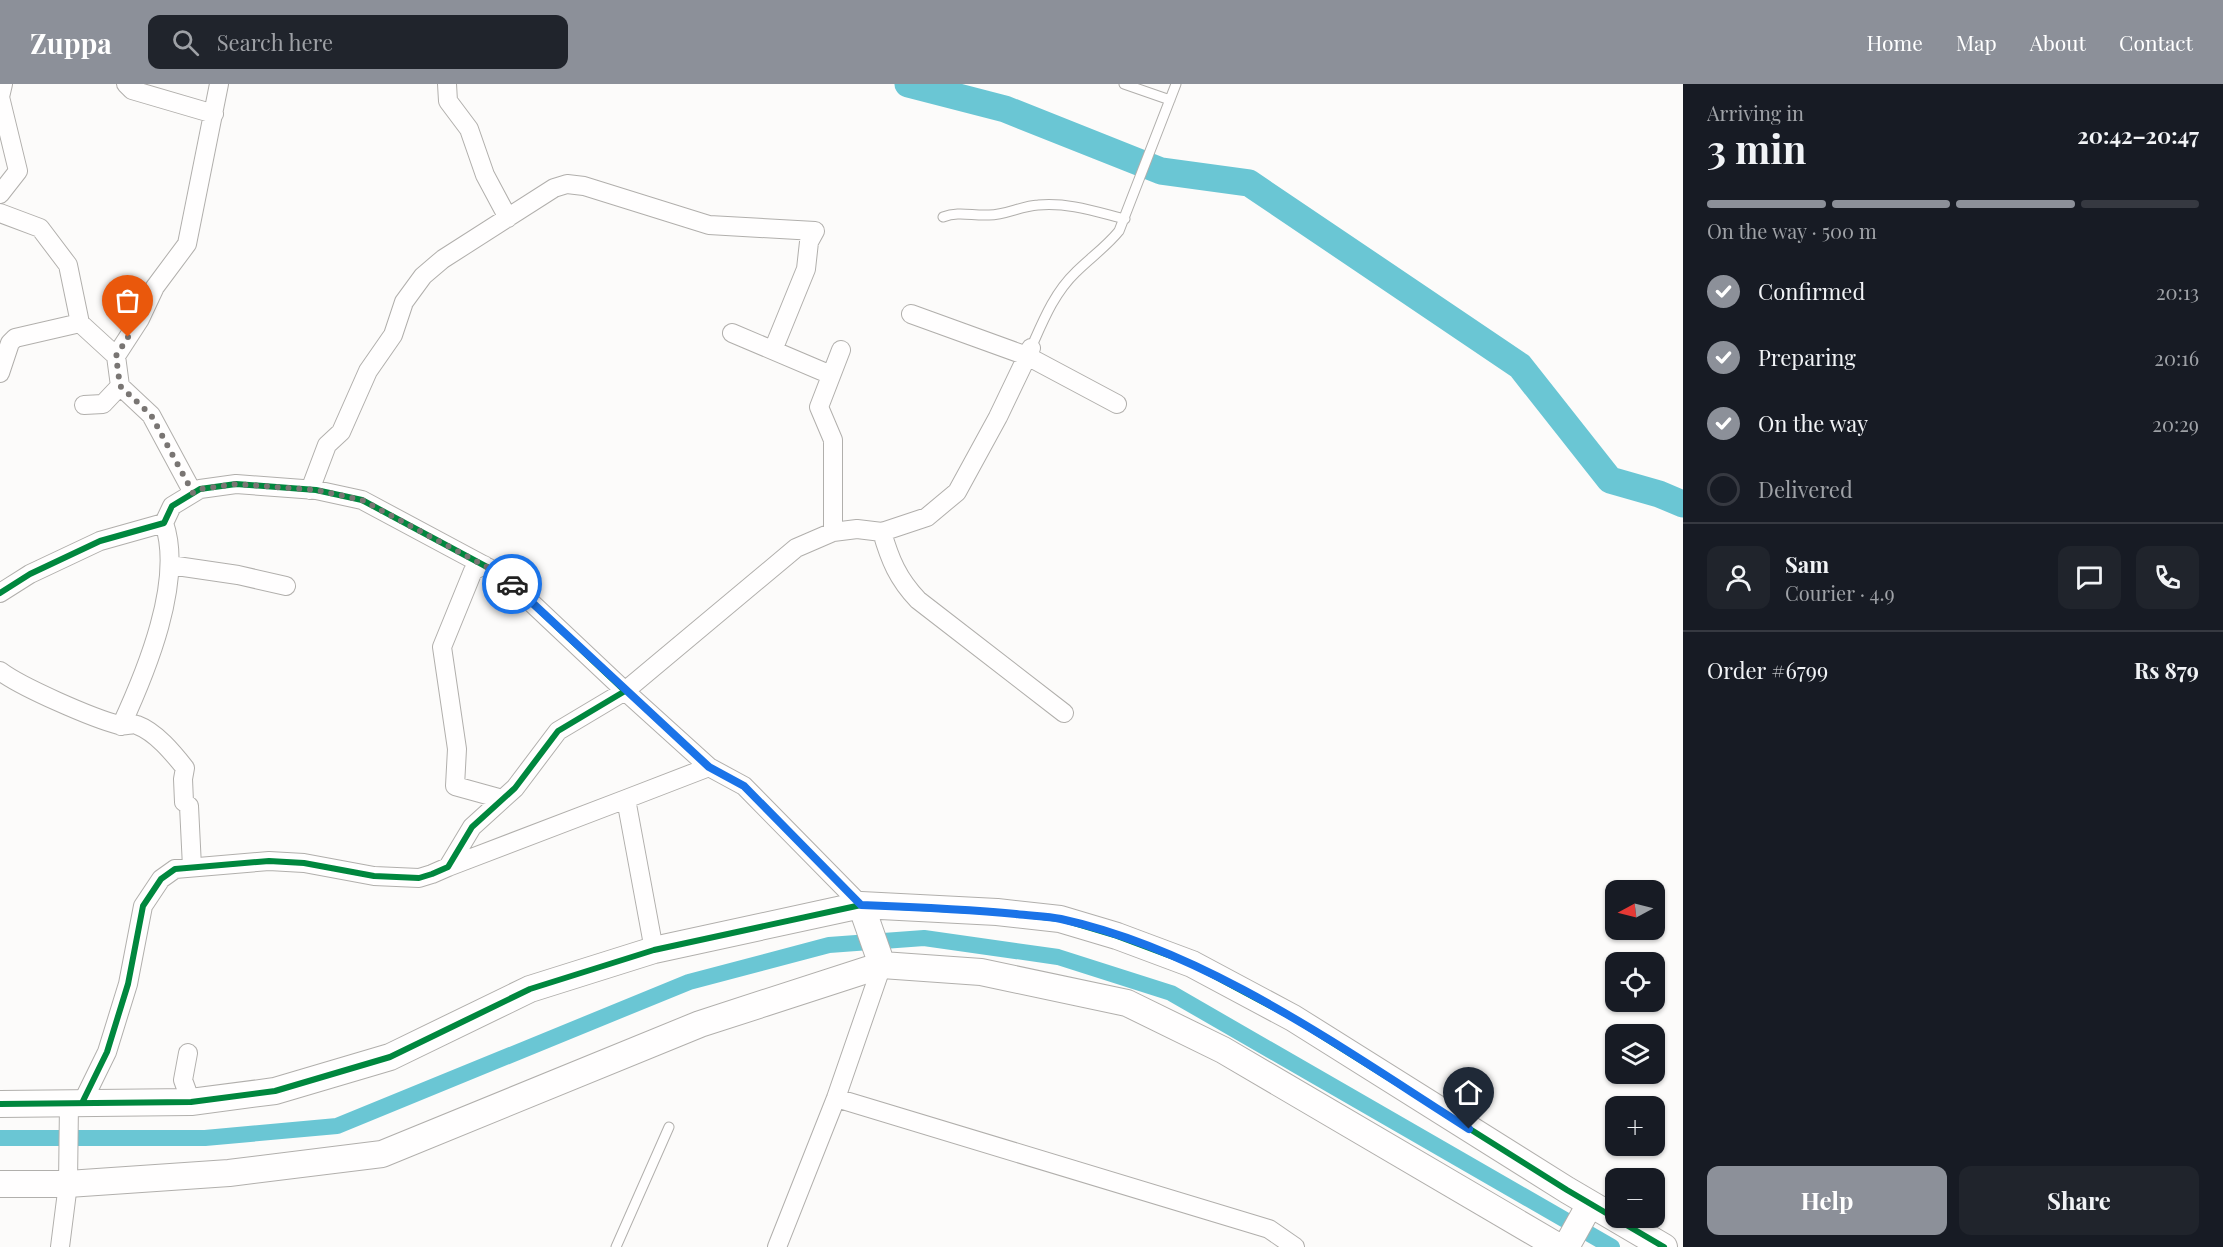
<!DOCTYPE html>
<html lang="en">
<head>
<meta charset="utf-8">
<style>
  :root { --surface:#171b24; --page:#20242c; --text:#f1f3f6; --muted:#9ea1a6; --line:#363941; --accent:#8c9099 }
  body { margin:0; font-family:"Playfair Display",serif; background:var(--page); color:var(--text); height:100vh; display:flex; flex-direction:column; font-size:22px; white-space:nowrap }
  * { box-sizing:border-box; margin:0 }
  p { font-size:20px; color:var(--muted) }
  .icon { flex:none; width:33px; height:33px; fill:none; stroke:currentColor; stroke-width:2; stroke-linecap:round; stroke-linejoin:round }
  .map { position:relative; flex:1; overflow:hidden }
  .drawer { display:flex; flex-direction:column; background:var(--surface); width:540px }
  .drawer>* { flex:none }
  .needle { width:39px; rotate:263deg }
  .tools { position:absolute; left:1605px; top:796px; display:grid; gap:12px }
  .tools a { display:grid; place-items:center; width:60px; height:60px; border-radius:12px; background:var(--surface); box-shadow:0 2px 4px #0004; font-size:30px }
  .pin { position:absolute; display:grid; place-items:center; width:51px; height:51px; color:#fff; margin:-62px -26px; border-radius:50% 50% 50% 0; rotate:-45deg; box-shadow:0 0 6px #0007 }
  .pin .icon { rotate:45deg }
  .courier { position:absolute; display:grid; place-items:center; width:60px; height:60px; margin:-30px; border:4px solid #1a73e8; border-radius:50%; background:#fff; color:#222; box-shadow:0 2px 8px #0007 }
  .overview em { font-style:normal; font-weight:700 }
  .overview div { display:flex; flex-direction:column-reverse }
  .overview { display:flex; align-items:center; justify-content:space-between; height:102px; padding:0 24px }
  h1 { font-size:39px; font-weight:700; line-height:45px }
  .bar { display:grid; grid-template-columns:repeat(4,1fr); gap:9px 6px; align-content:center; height:72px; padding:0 24px }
  .bar i { height:8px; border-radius:4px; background:var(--line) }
  .bar .on { background:var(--accent) }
  .bar p { grid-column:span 4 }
  .line { display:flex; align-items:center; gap:15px; padding:0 24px; border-top:2px solid var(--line) }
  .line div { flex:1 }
  .round { display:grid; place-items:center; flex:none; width:63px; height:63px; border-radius:12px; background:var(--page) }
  ol { padding:0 24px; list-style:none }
  li { display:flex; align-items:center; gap:18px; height:66px }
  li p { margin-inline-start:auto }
  li .icon { padding:6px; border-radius:50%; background:var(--accent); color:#fff; stroke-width:4 }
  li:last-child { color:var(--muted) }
  li i { width:33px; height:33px; border:3px solid var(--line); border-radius:50% }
  .cta { display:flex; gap:12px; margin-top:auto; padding:12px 24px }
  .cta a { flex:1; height:69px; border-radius:12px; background:var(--accent); color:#fff; font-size:24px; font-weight:700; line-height:69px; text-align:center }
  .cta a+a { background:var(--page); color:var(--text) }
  header { display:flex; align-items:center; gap:36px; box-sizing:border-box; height:84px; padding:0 30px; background:var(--accent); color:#fff }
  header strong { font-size:28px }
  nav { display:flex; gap:33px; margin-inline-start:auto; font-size:21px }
  .search { width:420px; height:54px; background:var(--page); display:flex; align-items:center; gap:15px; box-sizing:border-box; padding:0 21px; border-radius:12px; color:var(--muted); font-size:22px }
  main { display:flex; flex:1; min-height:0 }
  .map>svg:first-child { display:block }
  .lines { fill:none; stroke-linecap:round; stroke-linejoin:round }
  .canal { stroke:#6ac6d4; stroke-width:16 }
  .river { stroke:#6ac6d4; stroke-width:27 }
  .lane-casing { stroke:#b1afac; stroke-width:11 }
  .street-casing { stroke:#b1afac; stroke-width:20 }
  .secondary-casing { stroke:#b1afac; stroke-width:28 }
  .lane { stroke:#fffefe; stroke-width:9 }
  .street { stroke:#fffefe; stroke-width:18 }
  .secondary { stroke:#fffefe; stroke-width:26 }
  .cycleway-casing { stroke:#fff; stroke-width:10 }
  .cycleway { stroke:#00873e; stroke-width:6 }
  .done { stroke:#797573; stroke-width:6; stroke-dasharray:0 10.8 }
  .route { stroke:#1a73e8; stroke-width:8 }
</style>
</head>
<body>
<header>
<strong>Zuppa</strong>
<div class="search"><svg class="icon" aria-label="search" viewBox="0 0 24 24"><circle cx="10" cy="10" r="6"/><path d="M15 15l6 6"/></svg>Search here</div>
<nav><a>Home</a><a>Map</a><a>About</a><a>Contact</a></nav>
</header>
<main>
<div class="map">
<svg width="1683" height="1163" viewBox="0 0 1683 1163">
  <rect width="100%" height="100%" fill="#fcfbfa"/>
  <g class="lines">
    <path class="canal" d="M0 1054H205L337 1042 689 898 829 861 924 854 1058 873 1171 909 1612 1163"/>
    <path class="river" d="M908 0 1005 25 1161 87 1249 99 1520 282 1610 396 1659 410 1683 420"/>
    <g class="lane-casing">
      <path id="lane" d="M1124 0 1170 16
        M943 133C959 127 972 132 989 131 1006 131 1021 122 1038 121 1068 118 1097 128 1125 135
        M1031 264C1043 237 1054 209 1076 188 1090 174 1106 163 1119 147L1176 0
        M616 1163 669 1043"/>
    </g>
    <g class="street-casing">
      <path id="street" d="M126 0 132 6 214 30
        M447 0 448 17 469 45 485 91 508 134
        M0 110 18 87 0 13 3 0
        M0 129 40 144 68 181 80 239 116 272
        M911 230 1027 272 1117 320
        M732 249 831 291
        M0 289 10 259 15 254 80 239
        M120 302 116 272 140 235 155 203 187 160 219 0
        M84 321 103 320 120 302 151 331 193 409
        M310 406 327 361 341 348 368 287 393 251 404 218 423 192 443 175 554 104 567 100 584 102 709 141 815 147 809 158 806 185 773 266
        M833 448V356L819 323 841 266
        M882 448C890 476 898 495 918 516L1064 629
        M170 481 238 491 286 502
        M484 481 473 487 442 563 457 665 455 702 502 715
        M0 509 30 490 100 457 164 439 172 422 200 405 236 400 316 406 362 416 502 491 625 607 558 647 515 704 472 743 448 783 432 790 419 794 374 792 304 779 269 777 175 785 161 795 143 822 128 900 107 968 82 1019
        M0 587C21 603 92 634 119 641 125 643 132 639 137 641 156 648 173 669 185 684L183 695 184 718 189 722 192 783
        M121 642C146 588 184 497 164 439
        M448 783 626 715
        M861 821 744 702 709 683 625 607 796 464 833 448 857 445 882 448 927 433 957 408 998 333 1031 264
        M654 866 626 715 709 683
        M188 969 183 996 191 1018
        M836 1014 1269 1145 1295 1163
        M60 1163 68 1100 69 1019
        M777 1163 836 1014 882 881"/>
    </g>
    <g class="secondary-casing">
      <path id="secondary" d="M861 821 882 881
        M0 1020 191 1018 275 1007 390 973 530 905 654 866 861 821 997 828 1060 835 1117 852 1192 880 1293 934 1567 1106 1664 1163
        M0 1100H68L229 1089 382 1070 700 940 882 881 981 888 1127 919 1223 966 1559 1163
        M1566 1163 1590 1120"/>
    </g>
    <use href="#lane" class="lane"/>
    <use href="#street" class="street"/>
    <use href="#secondary" class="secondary"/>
    <g class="cycleway-casing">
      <path id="cycleway" d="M0 509 30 490 100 457 164 439 172 422 200 405 236 400 316 406 362 416 502 491 625 607 558 647 515 704 472 743 448 783 432 790 419 794 374 792 304 779 269 777 175 785 161 795 143 822 128 900 107 968 82 1019
        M0 1020 191 1018 275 1007 390 973 530 905 654 866 861 821 997 828 1060 835 1117 852 1192 880 1293 934 1567 1106 1664 1163"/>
    </g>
    <use href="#cycleway" class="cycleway"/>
  </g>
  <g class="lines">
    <path class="done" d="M128 253 116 272 120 302 151 331 193 409 200 405 236 400 316 406 362 416 502 491 512 500"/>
    <path class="route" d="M512 500 709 683 744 702 861 821C913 823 964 825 1016 830 1031 832 1046 832 1061 835 1208 867 1344 966 1469 1045"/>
  </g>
</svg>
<div class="tools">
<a><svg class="needle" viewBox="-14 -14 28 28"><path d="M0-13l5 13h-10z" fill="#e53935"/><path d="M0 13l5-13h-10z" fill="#9ea1a6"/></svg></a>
<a><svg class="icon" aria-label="locate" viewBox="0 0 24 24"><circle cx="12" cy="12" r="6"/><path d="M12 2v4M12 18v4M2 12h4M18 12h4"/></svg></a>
<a><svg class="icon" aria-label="layers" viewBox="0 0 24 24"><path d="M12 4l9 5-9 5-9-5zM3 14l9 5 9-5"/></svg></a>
<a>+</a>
<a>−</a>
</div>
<div class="pin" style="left:128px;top:253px;background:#ea580c"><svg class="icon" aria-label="bag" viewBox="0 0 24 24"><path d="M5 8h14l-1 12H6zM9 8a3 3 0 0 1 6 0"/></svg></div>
<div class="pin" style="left:1469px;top:1045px;background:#1f2937"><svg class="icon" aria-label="home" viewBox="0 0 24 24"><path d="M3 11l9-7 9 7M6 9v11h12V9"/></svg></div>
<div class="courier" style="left:512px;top:500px"><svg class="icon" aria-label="car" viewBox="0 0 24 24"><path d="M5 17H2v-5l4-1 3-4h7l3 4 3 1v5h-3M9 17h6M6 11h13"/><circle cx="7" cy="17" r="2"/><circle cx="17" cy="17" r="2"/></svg></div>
</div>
<section class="drawer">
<div class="overview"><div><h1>3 min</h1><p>Arriving in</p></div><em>20:42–20:47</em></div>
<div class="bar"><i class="on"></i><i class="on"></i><i class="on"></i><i></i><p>On the way · 500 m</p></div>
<ol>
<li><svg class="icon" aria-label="check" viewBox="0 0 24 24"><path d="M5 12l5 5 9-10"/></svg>Confirmed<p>20:13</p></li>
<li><svg class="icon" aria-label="check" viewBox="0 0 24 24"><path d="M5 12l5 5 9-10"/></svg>Preparing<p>20:16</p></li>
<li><svg class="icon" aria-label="check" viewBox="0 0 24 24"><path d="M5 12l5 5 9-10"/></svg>On the way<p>20:29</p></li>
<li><i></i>Delivered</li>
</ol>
<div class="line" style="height:108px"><a class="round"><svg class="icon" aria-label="person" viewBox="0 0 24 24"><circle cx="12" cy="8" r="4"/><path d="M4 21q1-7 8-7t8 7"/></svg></a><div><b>Sam</b><p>Courier · 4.9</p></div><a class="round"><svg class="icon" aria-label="chat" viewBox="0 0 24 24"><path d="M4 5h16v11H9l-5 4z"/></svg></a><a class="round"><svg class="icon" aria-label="phone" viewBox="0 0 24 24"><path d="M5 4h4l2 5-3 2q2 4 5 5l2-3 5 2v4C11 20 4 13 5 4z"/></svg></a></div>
<div class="line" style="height:78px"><div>Order #6799</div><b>Rs 879</b></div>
<div class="cta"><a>Help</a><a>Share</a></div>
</section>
</main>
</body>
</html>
